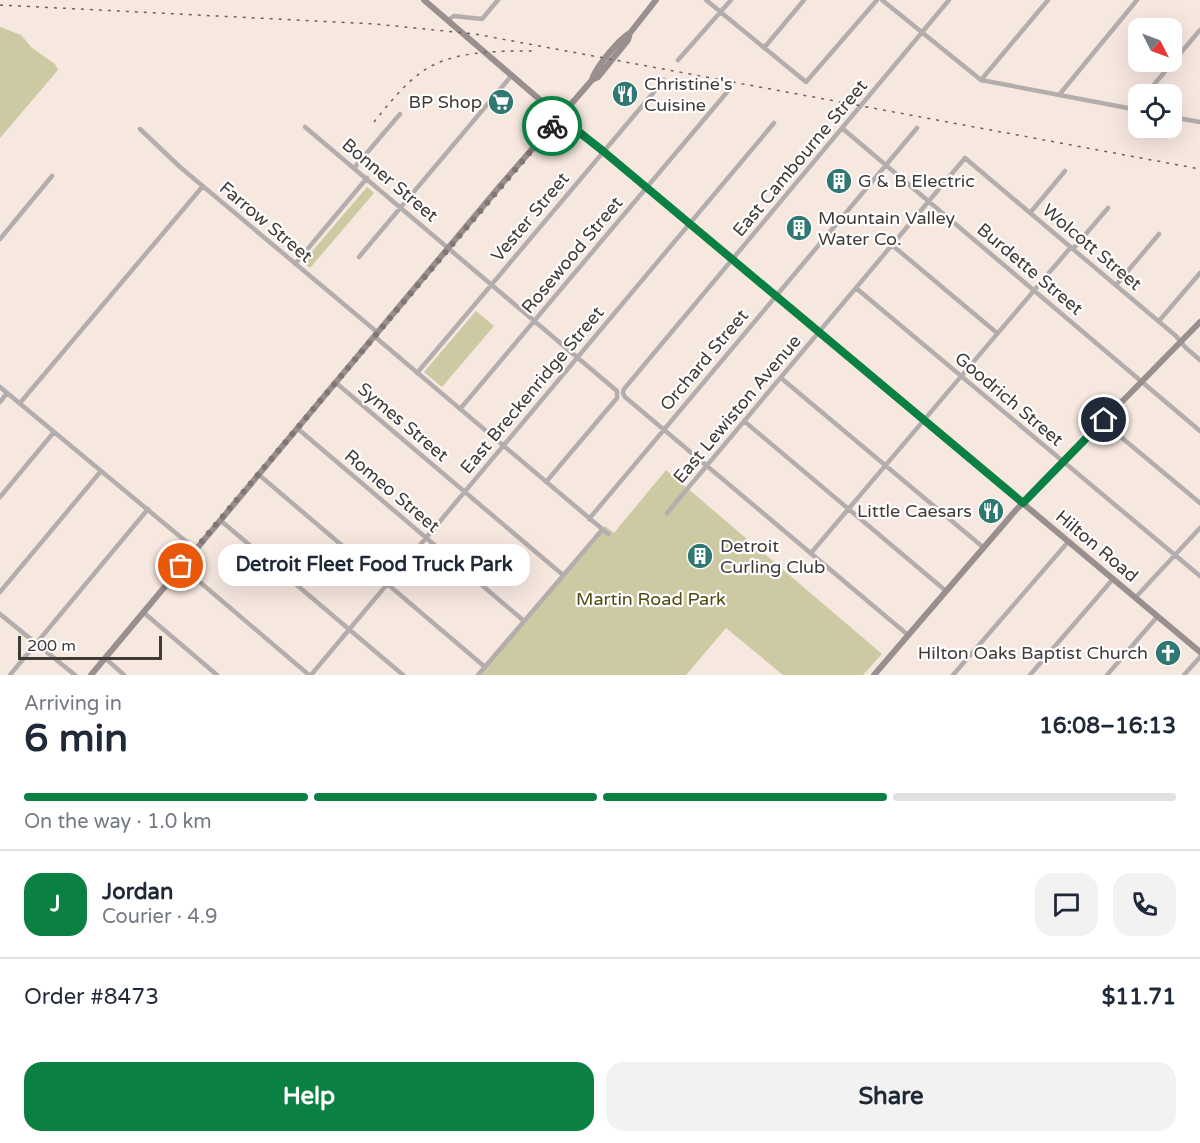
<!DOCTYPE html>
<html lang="en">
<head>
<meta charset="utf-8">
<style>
  :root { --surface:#fff; --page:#f2f2f3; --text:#1f2937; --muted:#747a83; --line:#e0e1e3; --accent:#0b8043 }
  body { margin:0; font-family:"Varela Round",sans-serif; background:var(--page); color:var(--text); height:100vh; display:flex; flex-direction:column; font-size:22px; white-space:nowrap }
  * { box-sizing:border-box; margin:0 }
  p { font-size:20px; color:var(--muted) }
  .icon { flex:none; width:33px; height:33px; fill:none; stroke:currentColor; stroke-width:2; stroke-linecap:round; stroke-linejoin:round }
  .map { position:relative; height:675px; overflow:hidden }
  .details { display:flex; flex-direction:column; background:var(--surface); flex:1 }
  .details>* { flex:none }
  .needle { width:39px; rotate:132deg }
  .fabs { position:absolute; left:1128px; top:18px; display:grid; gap:12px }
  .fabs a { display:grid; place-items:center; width:54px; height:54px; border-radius:12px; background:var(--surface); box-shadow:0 6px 24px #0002; font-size:30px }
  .scale { position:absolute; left:18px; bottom:15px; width:144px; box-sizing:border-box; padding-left:6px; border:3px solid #413b38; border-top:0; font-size:16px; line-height:21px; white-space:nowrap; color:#413b38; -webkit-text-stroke:4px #fff; paint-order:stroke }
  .pin { position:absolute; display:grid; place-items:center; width:51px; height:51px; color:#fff; margin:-26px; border:3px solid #fff; border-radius:50%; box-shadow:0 2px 6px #0007 }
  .courier { position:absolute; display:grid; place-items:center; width:60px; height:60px; margin:-30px; border:4px solid #0b8043; border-radius:50%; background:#fff; color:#222; box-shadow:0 2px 8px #0007 }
  .bubble { position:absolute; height:42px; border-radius:18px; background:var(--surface); box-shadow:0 6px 24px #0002; font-size:20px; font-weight:700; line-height:42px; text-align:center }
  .head em { font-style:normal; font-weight:700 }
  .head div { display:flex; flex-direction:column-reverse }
  .head { display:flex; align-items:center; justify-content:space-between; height:102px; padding:0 24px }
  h1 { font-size:39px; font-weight:700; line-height:45px }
  .bar { display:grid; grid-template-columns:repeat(4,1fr); gap:9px 6px; align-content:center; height:72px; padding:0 24px }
  .bar i { height:8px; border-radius:4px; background:var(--line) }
  .bar .current { background:var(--accent) }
  .bar p { grid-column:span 4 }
  .line { display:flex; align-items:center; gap:15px; padding:0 24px; border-top:2px solid var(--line) }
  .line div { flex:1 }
  .round { display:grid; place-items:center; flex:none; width:63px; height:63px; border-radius:18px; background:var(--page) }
  .cta { display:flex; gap:12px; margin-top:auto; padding:12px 24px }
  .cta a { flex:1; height:69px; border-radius:18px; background:var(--accent); color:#fff; font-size:24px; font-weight:700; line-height:69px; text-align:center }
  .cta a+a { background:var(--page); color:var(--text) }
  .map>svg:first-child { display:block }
  .green { fill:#cdc9a3 }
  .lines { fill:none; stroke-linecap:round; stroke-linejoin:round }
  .street { stroke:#b4adad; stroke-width:4.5 }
  .secondary { stroke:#9a8f8f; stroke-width:6 }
  .rail { stroke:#69615d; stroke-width:1.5; stroke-dasharray:3 6; stroke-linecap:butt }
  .done { stroke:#807772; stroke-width:6; stroke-dasharray:0 10.8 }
  .route { stroke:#0b8043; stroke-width:8 }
  .labels { text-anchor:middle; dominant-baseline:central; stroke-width:4.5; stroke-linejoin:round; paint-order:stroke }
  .poi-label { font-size:18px; fill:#413b38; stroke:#fff; text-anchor:start }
  .street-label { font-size:18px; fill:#413b38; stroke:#fff }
  .park-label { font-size:18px; fill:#50490f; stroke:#fff }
</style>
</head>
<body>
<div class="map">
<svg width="1200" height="675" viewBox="0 0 1200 675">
  <rect width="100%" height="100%" fill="#f6e7df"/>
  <path class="green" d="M0 27 21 35 32 48 55 64 58 70 0 138Z
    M367 187 374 193 310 268 303 262Z
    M476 311 494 326 442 387 424 372Z
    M666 470 882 654 863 675H783L726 628 686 675H479L605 526 614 533Z"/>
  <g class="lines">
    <path class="street" d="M706 0 806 82 877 0
      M882 0 981 80 1138 110
      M448 20 454 16 482 19 498 0
      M764 48 804 0
      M678 60 731 0
      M981 80 1048 0
      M1146 94 1200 30
      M1059 95 1137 0
      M1172 117 1200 122
      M305 127 617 391V398L546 482
      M842 128 1200 431
      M140 129 180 167 377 332
      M354 168 400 114
      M1030 213 1065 171
      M0 239 52 176
      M892 245 997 333
      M1073 249 1108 208
      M359 257 512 75
      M295 264 367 178
      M1116 285 1159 234
      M856 288 1200 576
      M1159 321 1200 273
      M374 336 608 534
      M417 373 664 80
      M781 378 984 548
      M335 382 563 575
      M0 387 195 549
      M0 402 7 393
      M20 403 203 186
      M460 409 728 91
      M744 421 946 591
      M1103 422 1200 503
      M297 428 524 621
      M258 474 485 667
      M0 497 54 432
      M667 513 965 158 1176 336 1185 347 1200 360
      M589 519 917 128
      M220 520 403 675
      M811 553 1071 247
      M181 566 309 675
      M0 592 101 471
      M1135 598 1200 528
      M143 612 217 675
      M0 614 75 675
      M908 635 625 397 623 393 624 389 949 0
      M105 658 124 675
      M10 675 148 509
      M311 675 774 123
      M478 675 602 530
      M953 675 1068 542
      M1030 675 1113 579
      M1107 675 1157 617
      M1184 675 1200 657"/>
    <path class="secondary" d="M424 0 567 123 646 187 1200 652
      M592 80C595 68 619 39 630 33
      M91 675 500 186 592 80 598 77 628 40 630 33 656 0
      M874 675 1016 510 1200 322"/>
    <path class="rail" d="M0 5 375 24 475 34 1200 169
      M374 122C388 105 404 84 423 71 453 50 501 51 537 51"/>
  </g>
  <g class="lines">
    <path class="done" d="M181 566 552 126"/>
    <path class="route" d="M552 126 560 117 603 151 1023 503 1104 420"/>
  </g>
  <defs>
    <g id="restaurant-disc" transform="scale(1.35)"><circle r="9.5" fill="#307871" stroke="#fff"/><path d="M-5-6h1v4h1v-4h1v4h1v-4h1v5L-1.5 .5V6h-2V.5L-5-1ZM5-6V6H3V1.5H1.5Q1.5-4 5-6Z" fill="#fff"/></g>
    <g id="supermarket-disc" transform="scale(1.35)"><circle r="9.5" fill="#307871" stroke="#fff"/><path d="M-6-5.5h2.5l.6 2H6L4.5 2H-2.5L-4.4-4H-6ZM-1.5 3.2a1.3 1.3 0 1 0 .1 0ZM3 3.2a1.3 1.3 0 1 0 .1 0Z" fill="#fff"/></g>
    <g id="building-disc" transform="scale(1.35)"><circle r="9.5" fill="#307871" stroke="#fff"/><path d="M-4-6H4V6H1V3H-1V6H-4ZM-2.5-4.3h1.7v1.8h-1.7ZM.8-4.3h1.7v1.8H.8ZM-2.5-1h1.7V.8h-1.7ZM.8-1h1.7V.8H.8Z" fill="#fff"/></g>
    <g id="church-disc" transform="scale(1.35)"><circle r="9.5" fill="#307871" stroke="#fff"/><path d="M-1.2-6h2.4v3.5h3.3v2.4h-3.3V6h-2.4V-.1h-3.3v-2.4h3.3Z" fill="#fff"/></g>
  </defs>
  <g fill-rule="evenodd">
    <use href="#restaurant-disc" x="625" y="94"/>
    <use href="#supermarket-disc" x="501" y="102"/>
    <use href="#building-disc" x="839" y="181"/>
    <use href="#building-disc" x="799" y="228"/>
    <use href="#restaurant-disc" x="991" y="511"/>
    <use href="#building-disc" x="700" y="556"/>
    <use href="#church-disc" x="1168" y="653"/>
  </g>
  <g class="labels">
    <g class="poi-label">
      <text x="644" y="84">Christine's<tspan x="644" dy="21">Cuisine</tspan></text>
      <text x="482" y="102" text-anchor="end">BP Shop</text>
      <text x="858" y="181">G &amp; B Electric</text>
      <text x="818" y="218">Mountain Valley<tspan x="818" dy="21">Water Co.</tspan></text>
      <text x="972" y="511" text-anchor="end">Little Caesars</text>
      <text x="720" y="546">Detroit<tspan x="720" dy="21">Curling Club</tspan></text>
      <text x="1148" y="653" text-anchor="end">Hilton Oaks Baptist Church</text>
    </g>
    <g class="street-label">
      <text transform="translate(800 158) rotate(-50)">East Cambourne Street</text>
      <text transform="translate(390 180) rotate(40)">Bonner Street</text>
      <text transform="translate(530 217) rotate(-50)">Vester Street</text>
      <text transform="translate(266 222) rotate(40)">Farrow Street</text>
      <text transform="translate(1092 247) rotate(40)">Wolcott Street</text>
      <text transform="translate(572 255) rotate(-50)">Rosewood Street</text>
      <text transform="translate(1030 269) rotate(40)">Burdette Street</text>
      <text transform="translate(704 360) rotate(-50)">Orchard Street</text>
      <text transform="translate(532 390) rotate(-50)">East Breckenridge Street</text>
      <text transform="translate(1009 399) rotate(40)">Goodrich Street</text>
      <text transform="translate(737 409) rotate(-50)">East Lewiston Avenue</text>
      <text transform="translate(403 422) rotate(40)">Symes Street</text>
      <text transform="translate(392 491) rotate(40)">Romeo Street</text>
      <text transform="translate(1097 546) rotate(40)">Hilton Road</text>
    </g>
    <g class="park-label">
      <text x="651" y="599">Martin Road Park</text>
    </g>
  </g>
</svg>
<div class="fabs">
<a><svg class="needle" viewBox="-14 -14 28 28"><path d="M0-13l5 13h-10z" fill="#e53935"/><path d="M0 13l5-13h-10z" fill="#747a83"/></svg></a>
<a><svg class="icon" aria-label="locate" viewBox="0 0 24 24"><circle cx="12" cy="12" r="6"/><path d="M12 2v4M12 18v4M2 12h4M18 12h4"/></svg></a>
</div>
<div class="scale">200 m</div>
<div class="pin" style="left:181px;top:566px;background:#ea580c"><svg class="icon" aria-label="bag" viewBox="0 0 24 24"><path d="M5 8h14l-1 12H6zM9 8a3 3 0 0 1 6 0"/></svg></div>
<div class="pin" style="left:1104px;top:420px;background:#1f2937"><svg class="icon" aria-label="home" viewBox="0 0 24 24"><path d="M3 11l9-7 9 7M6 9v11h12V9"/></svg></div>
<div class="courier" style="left:552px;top:126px"><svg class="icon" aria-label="bike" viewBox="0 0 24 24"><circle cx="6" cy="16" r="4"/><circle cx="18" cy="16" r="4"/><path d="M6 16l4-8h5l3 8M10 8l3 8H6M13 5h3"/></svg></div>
<div class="bubble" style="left:218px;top:544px;width:312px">Detroit Fleet Food Truck Park</div>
</div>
<section class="details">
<div class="head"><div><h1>6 min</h1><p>Arriving in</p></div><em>16:08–16:13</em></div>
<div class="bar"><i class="current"></i><i class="current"></i><i class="current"></i><i></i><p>On the way · 1.0 km</p></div>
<div class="line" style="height:108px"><b class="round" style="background:var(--accent);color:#fff">J</b><div><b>Jordan</b><p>Courier · 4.9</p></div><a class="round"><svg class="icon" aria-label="chat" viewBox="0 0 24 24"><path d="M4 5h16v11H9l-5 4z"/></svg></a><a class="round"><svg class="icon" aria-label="phone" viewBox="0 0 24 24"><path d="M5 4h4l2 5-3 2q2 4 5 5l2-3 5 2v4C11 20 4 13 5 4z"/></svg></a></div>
<div class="line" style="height:78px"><div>Order #8473</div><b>$11.71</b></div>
<div class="cta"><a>Help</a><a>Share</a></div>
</section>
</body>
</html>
